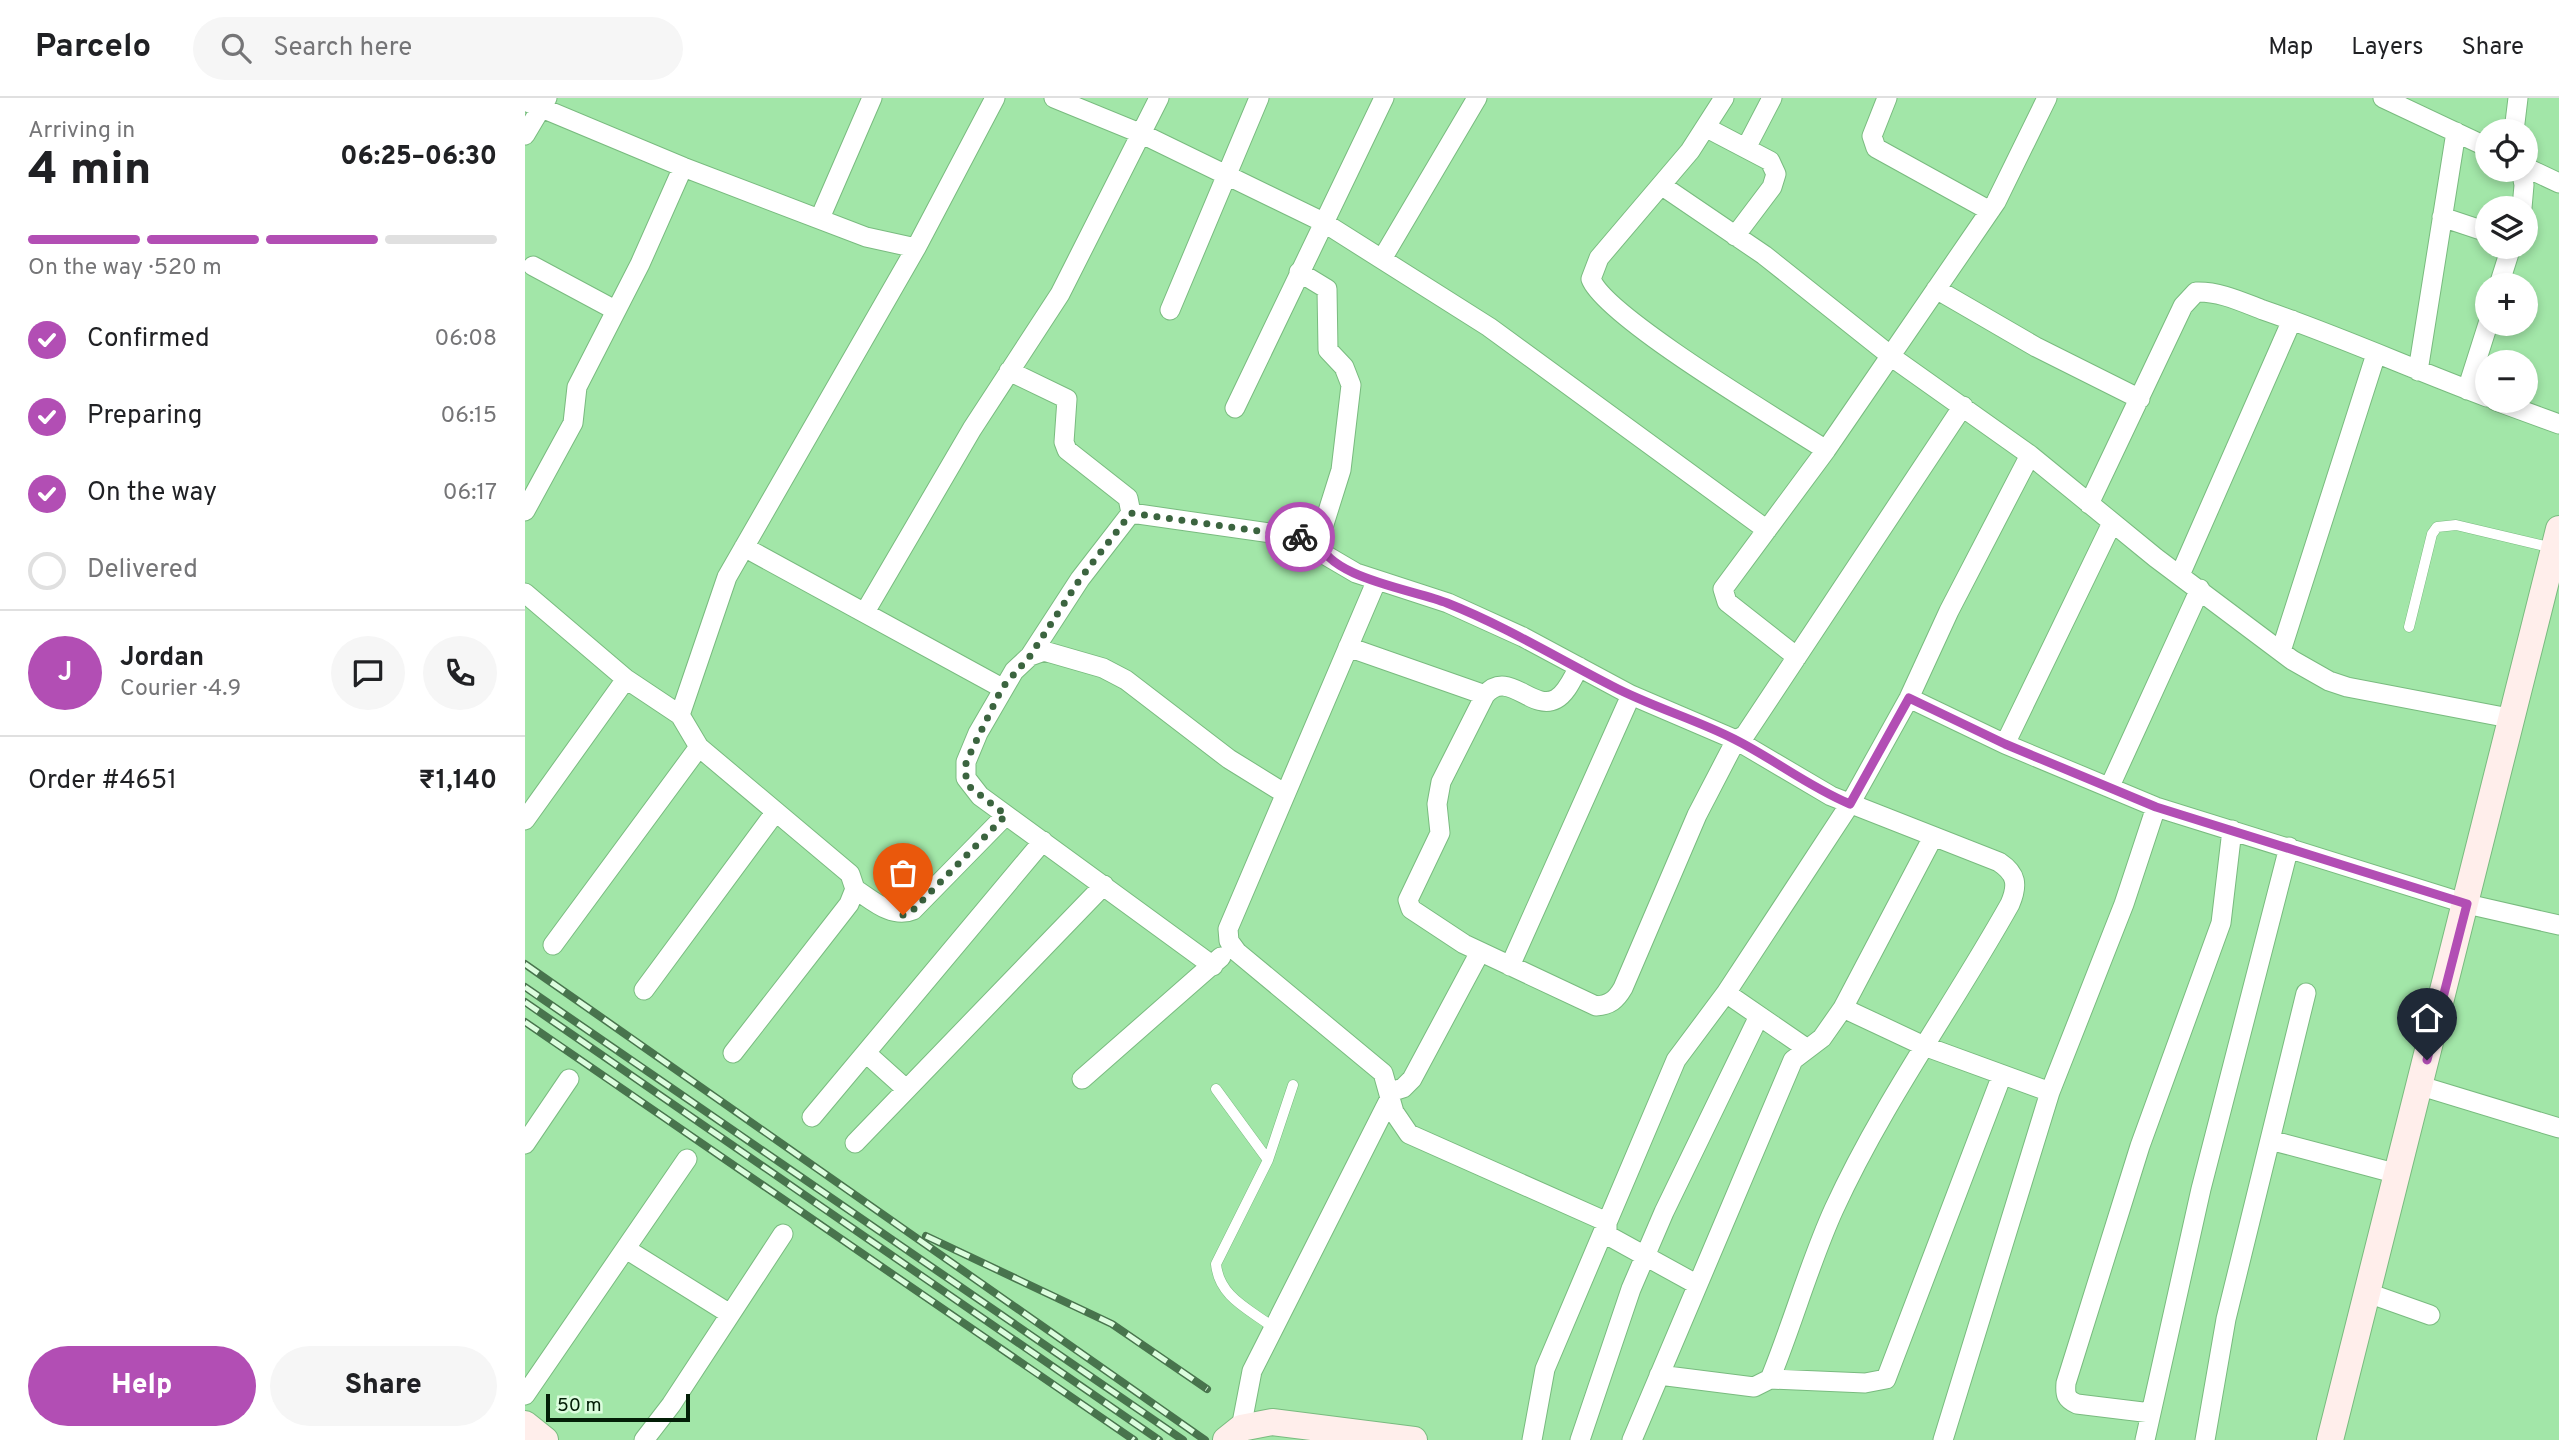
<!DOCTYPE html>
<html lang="en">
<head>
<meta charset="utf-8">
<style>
  :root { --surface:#fff; --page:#f6f6f6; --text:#202124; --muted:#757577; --line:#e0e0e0; --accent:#b24eb4 }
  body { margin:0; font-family:Overpass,sans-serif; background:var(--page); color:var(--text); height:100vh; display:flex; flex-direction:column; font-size:26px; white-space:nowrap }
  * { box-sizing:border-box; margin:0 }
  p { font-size:23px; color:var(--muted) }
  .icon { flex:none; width:38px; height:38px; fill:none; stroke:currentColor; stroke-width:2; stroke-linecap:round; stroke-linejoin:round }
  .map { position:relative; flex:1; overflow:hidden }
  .sheet { display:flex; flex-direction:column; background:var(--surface); width:525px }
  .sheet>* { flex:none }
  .controls { position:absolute; left:1950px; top:21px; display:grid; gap:14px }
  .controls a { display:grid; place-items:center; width:63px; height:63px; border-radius:50%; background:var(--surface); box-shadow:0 4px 10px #0003; font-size:35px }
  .scale { position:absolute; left:21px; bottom:18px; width:144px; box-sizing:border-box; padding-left:7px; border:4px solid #031e07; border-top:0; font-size:19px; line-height:24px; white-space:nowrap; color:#031e07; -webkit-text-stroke:5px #dcfdde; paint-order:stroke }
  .pin { position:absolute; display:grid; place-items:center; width:60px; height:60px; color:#fff; margin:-72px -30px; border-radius:50% 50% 50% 0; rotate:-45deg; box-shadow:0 0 7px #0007 }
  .pin .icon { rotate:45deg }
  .courier { position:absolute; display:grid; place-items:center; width:70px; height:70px; margin:-35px; border:5px solid #b24eb4; border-radius:50%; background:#fff; color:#222; box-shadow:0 2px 9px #0007 }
  .headline em { font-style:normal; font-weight:800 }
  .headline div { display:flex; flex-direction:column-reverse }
  .headline { display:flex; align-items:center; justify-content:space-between; height:119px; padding:0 28px }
  h1 { font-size:46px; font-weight:800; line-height:52px }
  .bar { display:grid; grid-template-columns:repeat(4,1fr); gap:10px 7px; align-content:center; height:84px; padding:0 28px }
  .bar i { height:9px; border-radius:5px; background:var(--line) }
  .bar .current { background:var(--accent) }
  .bar p { grid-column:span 4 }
  .line { display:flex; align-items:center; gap:18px; padding:0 28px; border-top:2px solid var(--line) }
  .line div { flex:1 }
  .round { display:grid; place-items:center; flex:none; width:74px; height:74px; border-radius:37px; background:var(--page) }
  ol { padding:0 28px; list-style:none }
  li { display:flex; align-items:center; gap:21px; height:77px }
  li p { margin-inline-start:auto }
  li .icon { padding:7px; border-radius:50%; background:var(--accent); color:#fff; stroke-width:4 }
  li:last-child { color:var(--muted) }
  li i { width:38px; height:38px; border:4px solid var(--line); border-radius:50% }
  .primary-button { display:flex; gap:14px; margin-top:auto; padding:14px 28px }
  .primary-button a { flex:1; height:80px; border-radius:42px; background:var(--accent); color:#fff; font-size:28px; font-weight:800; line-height:80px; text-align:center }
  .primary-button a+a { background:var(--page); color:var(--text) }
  header { display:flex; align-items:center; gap:42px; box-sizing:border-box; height:98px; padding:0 35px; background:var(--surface); border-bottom:2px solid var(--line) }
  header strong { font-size:33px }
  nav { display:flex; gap:38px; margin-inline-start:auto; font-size:24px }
  .search { width:490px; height:63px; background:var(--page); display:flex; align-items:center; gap:18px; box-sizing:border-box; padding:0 24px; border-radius:38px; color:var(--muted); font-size:26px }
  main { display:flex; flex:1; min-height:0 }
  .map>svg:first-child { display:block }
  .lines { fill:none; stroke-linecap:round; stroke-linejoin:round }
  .lane-casing { stroke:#79bb7f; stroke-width:11 }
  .street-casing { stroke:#79bb7f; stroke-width:21 }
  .secondary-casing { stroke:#79bb7f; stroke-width:28 }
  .lane { stroke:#fff; stroke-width:10 }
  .street { stroke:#fff; stroke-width:19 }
  .secondary { stroke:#ffeeeb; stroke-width:26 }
  .rail-casing { stroke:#48744d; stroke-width:8 }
  .rail { stroke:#dcfdde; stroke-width:5; stroke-dasharray:16; stroke-linecap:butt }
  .done { stroke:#3b643f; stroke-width:7; stroke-dasharray:0 12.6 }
  .route { stroke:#b24eb4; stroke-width:9 }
</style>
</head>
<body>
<header>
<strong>Parcelo</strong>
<div class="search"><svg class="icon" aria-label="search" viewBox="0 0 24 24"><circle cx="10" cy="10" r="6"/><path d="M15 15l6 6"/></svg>Search here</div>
<nav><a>Map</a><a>Layers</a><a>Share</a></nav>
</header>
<main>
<section class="sheet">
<div class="headline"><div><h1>4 min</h1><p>Arriving in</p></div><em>06:25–06:30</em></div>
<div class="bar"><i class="current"></i><i class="current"></i><i class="current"></i><i></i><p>On the way · 520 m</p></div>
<ol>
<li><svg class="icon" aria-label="check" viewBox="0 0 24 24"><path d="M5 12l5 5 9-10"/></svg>Confirmed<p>06:08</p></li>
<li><svg class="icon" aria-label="check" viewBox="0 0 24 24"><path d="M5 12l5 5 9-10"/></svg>Preparing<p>06:15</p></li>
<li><svg class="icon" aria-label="check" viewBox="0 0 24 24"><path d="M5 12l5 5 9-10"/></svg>On the way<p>06:17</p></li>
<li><i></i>Delivered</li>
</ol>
<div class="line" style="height:126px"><b class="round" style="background:var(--accent);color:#fff">J</b><div><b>Jordan</b><p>Courier · 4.9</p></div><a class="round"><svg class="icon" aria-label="chat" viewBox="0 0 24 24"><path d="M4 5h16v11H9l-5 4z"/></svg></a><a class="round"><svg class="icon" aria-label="phone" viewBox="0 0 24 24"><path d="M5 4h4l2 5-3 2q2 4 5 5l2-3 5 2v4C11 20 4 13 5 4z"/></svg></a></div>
<div class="line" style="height:91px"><div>Order #4651</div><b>₹1,140</b></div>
<div class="primary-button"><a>Help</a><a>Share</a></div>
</section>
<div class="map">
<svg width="2034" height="1342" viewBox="0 0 2034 1342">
  <rect width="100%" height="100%" fill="#a2e6a8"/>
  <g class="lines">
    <g class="lane-casing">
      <path id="lane" d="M1884 529 1907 436 1912 429 1931 427 2028 450
        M691 991 743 1062
        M749 1230C724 1211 694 1199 691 1166L743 1062 768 987"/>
    </g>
    <g class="street-casing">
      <path id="street" d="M529 0 617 36 798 124 964 229 1242 432
        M1199 0 1165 53 1074 160 1066 181C1080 219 1258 324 1301 352
        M1362 0 1347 38 1351 50 1465 113
        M1858 0 1962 49
        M0 3 158 69 341 139 391 150
        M1182 30 1245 63 1251 76 1247 89 1210 138
        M1989 33 1993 0
        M0 37 22 0
        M1221 50 1247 0
        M2000 69 2034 85
        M1996 72 1999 87 1997 110
        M1136 87 1239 157 1371 262 1505 357 1631 460 1767 562 1804 583 1822 589 1984 620
        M1917 119 1962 134
        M295 120 347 0
        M857 161 952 0
        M8 168 90 212
        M774 174 802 191 803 252 819 269 826 287 816 372 794 442 795 451 802 458 831 475 923 505 998 539 1106 597 1211 642 1306 698 1474 764C1492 776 1493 787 1485 806 1428 908 1358 1004 1309 1111 1284 1166 1268 1225 1245 1281L1229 1289 1134 1277
        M1974 187 1986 149
        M1411 191 1511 249 1615 301
        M645 212 734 0
        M484 273 542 301 539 344 542 352 603 400 606 415 555 481 505 558
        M1893 273 1931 34
        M1942 292 1963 226
        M1971 303 2034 326
        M710 310 859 0
        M1564 406 1658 208 1671 194C1694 193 1717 204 1738 212 1814 238 1887 271 1962 299
        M0 413 48 325 52 289 115 166 158 69
        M606 415 794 442
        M219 449 477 590
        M1655 477 1767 222
        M0 495 101 581 155 617 174 649 325 776 330 791 324 806 208 955
        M340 514 447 331 535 196 634 0
        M823 549 960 597
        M1756 553 1851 256
        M1272 559 1202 504 1198 491 1301 352 1471 104 1522 0
        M1054 569C1048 579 1042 595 1031 601 1007 614 983 570 960 597L916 684 912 706 915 735 883 802 886 811 939 846 1071 908C1085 907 1091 902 1098 890L1172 717 1211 642 1220 637 1438 308
        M1384 600 1480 646 1631 709 1942 806 2034 827
        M155 617 202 479 391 150 470 0
        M1480 646 1587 425
        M1585 688 1675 491
        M0 722 101 581
        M330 791C347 802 367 821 388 812L481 717
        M28 847 174 649
        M688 868 455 698 441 680V664L453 635 489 573 505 558 519 553 578 570 601 582 704 661 759 695
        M985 868 1106 597
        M119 892 249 716
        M1201 895 1281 950
        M1318 910 1399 948 1525 994
        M341 955 381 991
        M557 981 696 859
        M1896 988 2034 1030
        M865 994 878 990 887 981 955 854
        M865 1000 869 1014 884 1036 1082 1124V1137L1171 1186
        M287 1019 518 743
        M1745 1042 1873 1076
        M330 1045 579 787
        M0 1046 44 981
        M101 1151 205 1216
        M1843 1195 1905 1217
        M1245 1281 1340 1285 1361 1281 1477 977
        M0 1297 162 1061
        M1626 1315 1552 1306C1541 1301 1540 1297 1541 1285L1615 1048 1696 825 1707 732
        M716 1330 727 1273 865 1000 858 975 712 854 704 843 703 831 851 484
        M119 1342 146 1307 258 1136
        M1007 1342 1020 1271 1151 962 1201 895 1325 706 1384 600 1424 513 1505 357
        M1055 1342 1106 1191 1139 1114 1234 918
        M1107 1342 1268 962 1297 940 1318 910 1408 739
        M1418 1342 1525 994 1599 806 1631 709
        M1620 1342 1676 1091 1764 749
        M1680 1342 1701 1221 1781 895"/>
    </g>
    <g class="secondary-casing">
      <path id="secondary" d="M0 1326 20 1342
        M701 1342 716 1330 747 1324 889 1342
        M1805 1342 2034 431"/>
    </g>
    <use href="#lane" class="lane"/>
    <use href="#street" class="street"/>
    <use href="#secondary" class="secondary"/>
    <g class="rail-casing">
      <path id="rail" d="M0 866 680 1342
        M0 889 658 1342
        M0 904 634 1342
        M0 924 609 1342
        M401 1138 587 1226 682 1291"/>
    </g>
    <use href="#rail" class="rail"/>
  </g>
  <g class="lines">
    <path class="done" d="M378 817 388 812 481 717 445 689 441 680V664L477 590 505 558 555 481 606 415 775 439"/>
    <path class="route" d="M775 439 794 442C801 480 891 492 922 505 980 528 1032 560 1087 588 1127 609 1170 621 1209 641 1249 661 1284 689 1325 706L1384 600 1480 646 1631 709 1942 806 1902 962"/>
  </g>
</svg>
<div class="controls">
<a><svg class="icon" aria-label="locate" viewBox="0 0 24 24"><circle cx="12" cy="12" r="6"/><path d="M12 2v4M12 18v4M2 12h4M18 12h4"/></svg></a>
<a><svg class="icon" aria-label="layers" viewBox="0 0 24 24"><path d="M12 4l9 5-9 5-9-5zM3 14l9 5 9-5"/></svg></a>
<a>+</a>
<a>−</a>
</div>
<div class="scale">50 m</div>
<div class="pin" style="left:378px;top:817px;background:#ea580c"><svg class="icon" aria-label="bag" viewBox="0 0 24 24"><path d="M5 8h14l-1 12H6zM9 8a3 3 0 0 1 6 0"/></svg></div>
<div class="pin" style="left:1902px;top:962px;background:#1f2937"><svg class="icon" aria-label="home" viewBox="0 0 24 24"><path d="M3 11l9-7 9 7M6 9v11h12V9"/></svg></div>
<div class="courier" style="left:775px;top:439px"><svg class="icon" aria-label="bike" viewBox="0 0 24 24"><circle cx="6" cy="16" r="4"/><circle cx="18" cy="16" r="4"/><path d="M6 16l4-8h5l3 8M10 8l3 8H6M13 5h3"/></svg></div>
</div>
</main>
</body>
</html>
